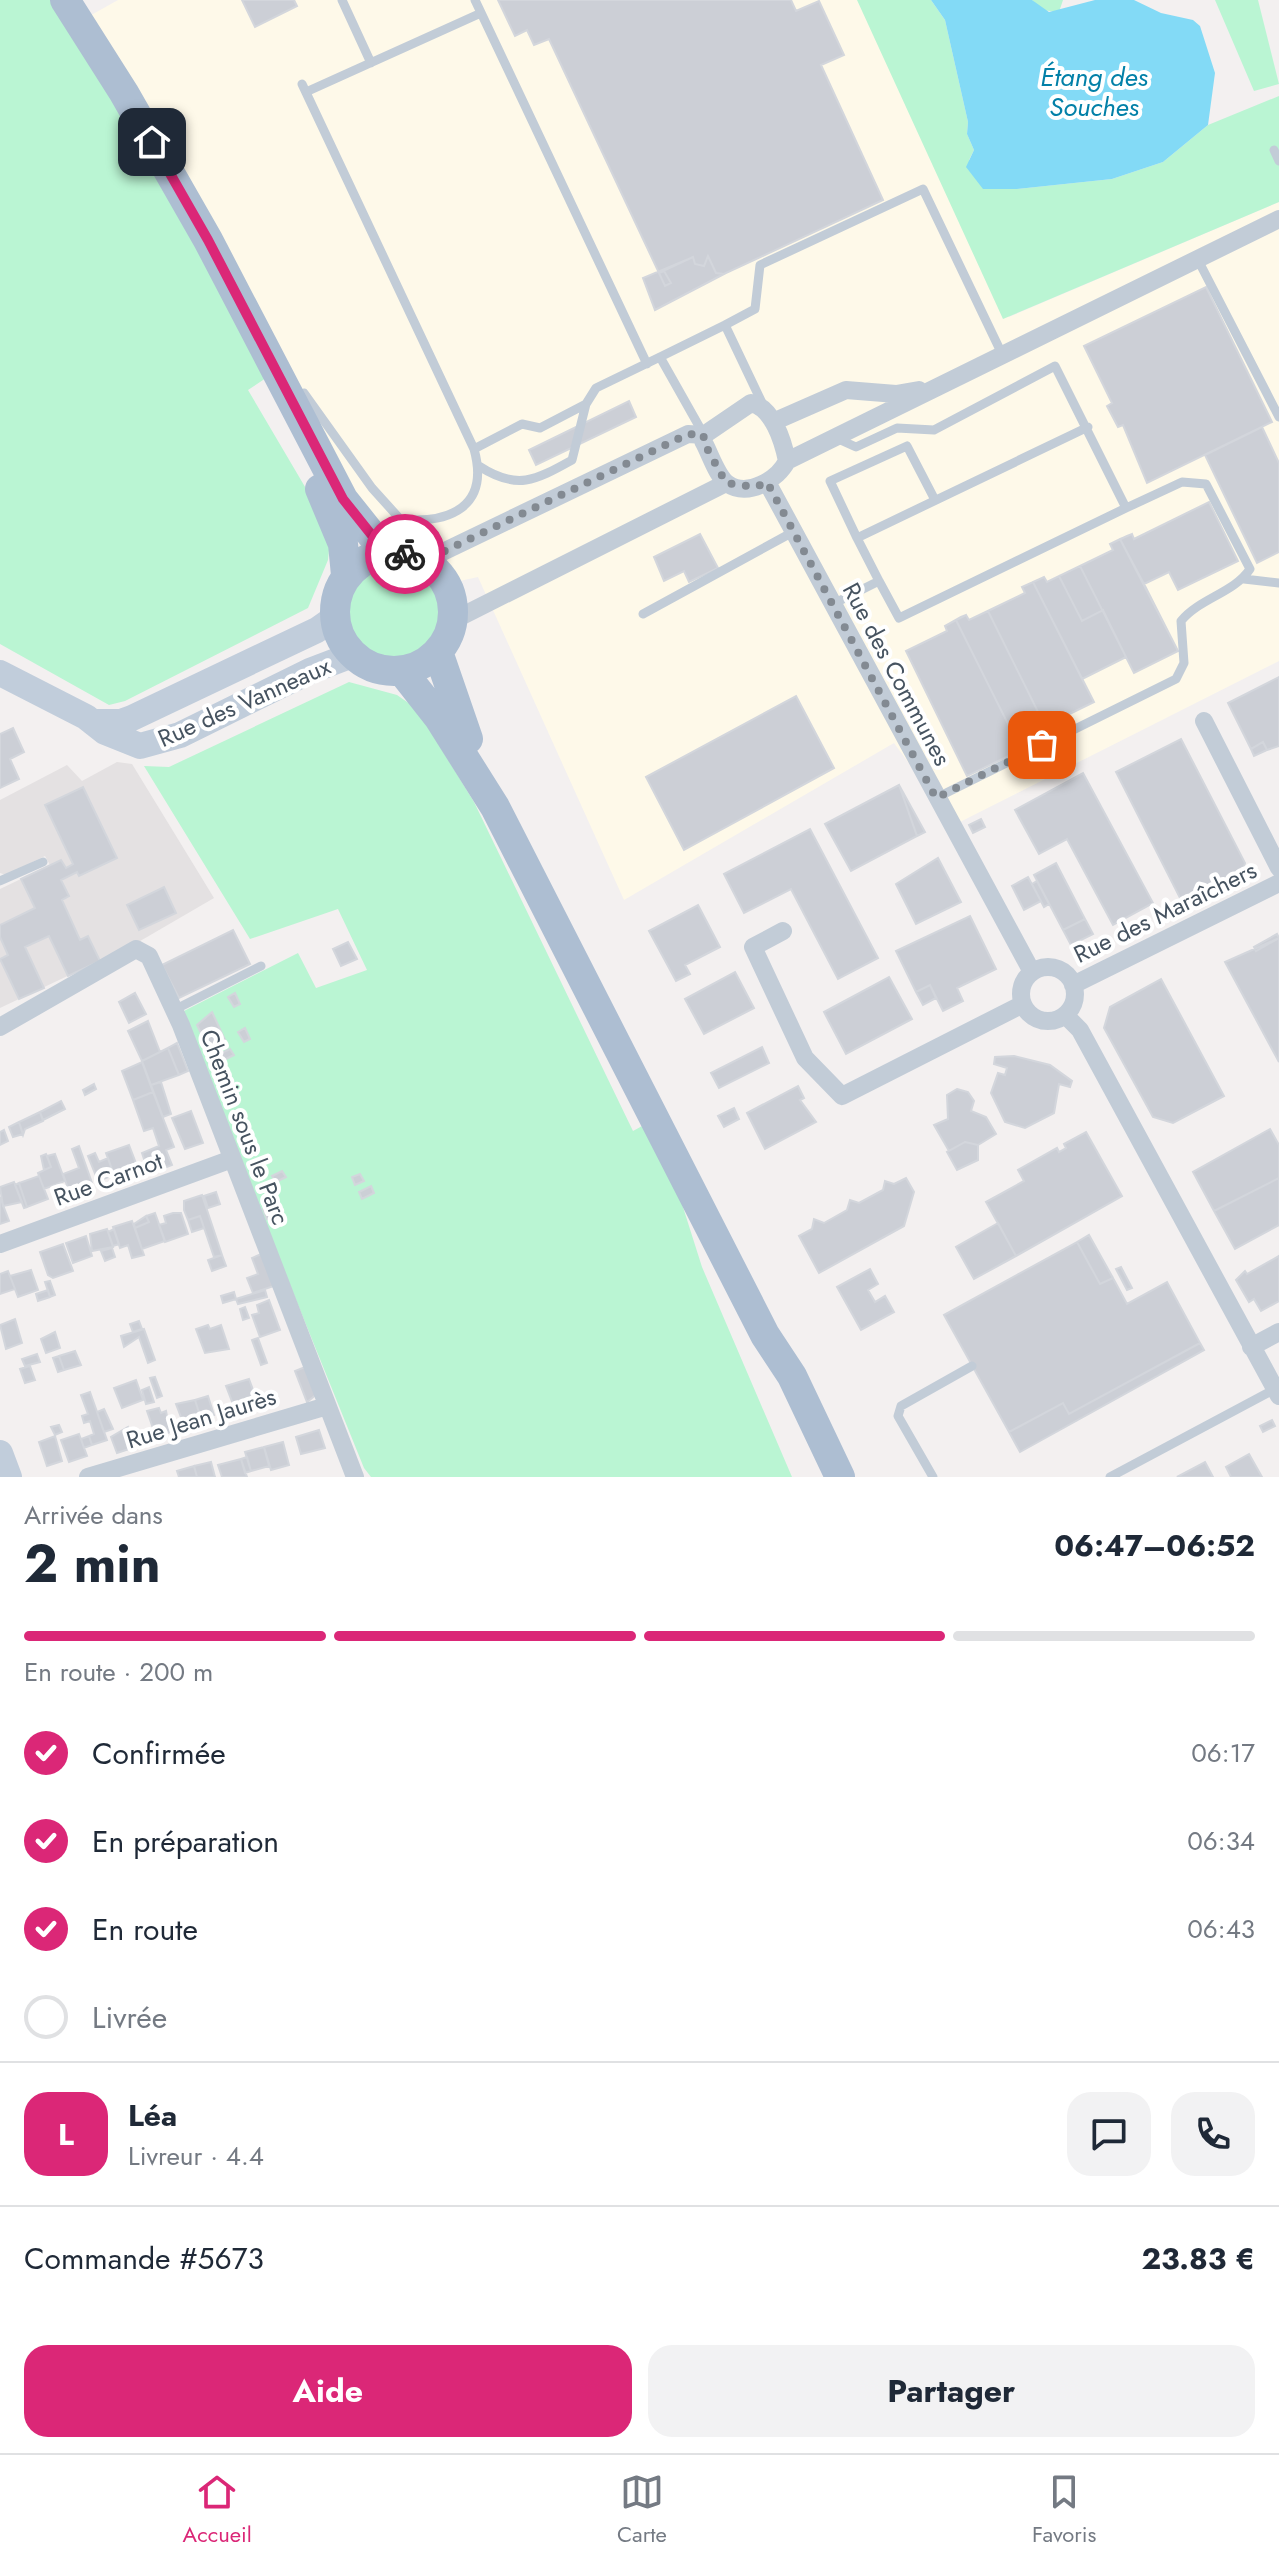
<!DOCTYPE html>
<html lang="fr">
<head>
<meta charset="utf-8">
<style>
  :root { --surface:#fff; --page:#f2f2f3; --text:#1f2937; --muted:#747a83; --line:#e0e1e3; --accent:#db2777 }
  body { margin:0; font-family:Jost,sans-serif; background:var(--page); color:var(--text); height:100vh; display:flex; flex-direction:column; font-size:30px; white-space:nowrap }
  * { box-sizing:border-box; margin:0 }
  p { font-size:26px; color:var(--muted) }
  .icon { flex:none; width:44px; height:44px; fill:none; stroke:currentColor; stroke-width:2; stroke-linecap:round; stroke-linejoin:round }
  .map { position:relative; height:1477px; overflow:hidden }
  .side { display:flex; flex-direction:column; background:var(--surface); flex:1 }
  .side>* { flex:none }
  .pin { position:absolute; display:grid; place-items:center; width:68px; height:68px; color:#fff; margin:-34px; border-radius:16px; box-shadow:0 4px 12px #0006 }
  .courier { position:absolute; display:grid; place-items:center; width:80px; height:80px; margin:-40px; border:6px solid #db2777; border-radius:50%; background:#fff; color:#222; box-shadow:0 2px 10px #0007 }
  .summary em { font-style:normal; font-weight:700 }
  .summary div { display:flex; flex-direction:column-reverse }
  .summary { display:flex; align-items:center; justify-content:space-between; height:136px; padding:0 24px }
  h1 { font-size:52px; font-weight:700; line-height:60px }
  .bar { display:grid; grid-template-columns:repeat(4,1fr); gap:12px 8px; align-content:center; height:96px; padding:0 24px }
  .bar i { height:10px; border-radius:6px; background:var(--line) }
  .bar .active { background:var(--accent) }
  .bar p { grid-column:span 4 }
  .line { display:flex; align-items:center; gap:20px; padding:0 24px; border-top:2px solid var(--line) }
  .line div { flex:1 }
  .round { display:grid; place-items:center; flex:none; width:84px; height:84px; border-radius:24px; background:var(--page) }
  ol { padding:0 24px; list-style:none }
  li { display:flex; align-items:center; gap:24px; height:88px }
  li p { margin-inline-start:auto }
  li .icon { padding:8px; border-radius:50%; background:var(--accent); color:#fff; stroke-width:4 }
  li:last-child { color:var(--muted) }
  li i { width:44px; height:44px; border:4px solid var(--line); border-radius:50% }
  .button { display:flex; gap:16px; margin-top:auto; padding:16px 24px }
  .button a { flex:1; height:92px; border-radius:24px; background:var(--accent); color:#fff; font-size:32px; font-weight:700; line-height:92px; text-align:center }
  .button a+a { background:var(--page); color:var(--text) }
  .menu { display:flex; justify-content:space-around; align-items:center; height:112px; border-top:2px solid var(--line); background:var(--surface); font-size:22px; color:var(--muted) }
  .menu a { display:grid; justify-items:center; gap:4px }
  .menu .active { color:var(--accent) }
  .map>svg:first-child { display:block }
  .commercial { fill:#fef9e9 }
  .education { fill:#e4e1e2 }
  .green { fill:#baf5d3 }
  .water { fill:#83daf6 }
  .building { fill:#cccfd6; stroke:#d3d6dc; stroke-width:2 }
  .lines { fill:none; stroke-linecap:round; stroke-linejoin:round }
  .lane { stroke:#c2ccd7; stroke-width:9 }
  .street { stroke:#c2ccd7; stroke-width:18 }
  .secondary { stroke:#c1cddb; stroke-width:26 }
  .primary { stroke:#adbed2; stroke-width:30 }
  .done { stroke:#838a92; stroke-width:8; stroke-dasharray:0 14.4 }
  .route { stroke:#db2777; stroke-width:10 }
  .labels { text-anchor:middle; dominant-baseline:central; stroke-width:8; stroke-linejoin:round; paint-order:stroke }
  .street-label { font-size:24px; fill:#465360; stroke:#fff }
  .water-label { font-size:26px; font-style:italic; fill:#0280a8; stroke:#fff }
</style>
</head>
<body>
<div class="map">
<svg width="1279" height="1477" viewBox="0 0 1279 1477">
  <rect width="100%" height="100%" fill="#f3f0f0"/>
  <path class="commercial" d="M118 0H859L1009 317 1279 202V661L954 825 894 743 624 900 478 577 446 584 424 561 405 553H386L77 23Z"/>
  <path class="education" d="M117 762 132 764 214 898 135 944 0 1008V889L50 865 45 856 6 875 0 873V800L67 765 82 781Z"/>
  <path class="green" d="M0 0H64L275 372 248 390 331 531 328 560 308 608 125 701 109 705 0 644Z
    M857 0H931L945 20 968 122 967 134 974 150 969 160 1017 189 1112 179 1163 162 1208 125 1279 96V202L1003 319Z
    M1032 0H1063L1059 12 1041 10Z
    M1215 0H1258L1279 84 1254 91Z
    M347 611a48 48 0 1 1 96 0a48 48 0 1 1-96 0Z
    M349 682 397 695 410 704 428 727 474 802 633 1131 655 1119 702 1267 792 1477H371L364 1468 180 1013 298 953 316 988 367 970 338 909 250 939 144 766 169 767Z"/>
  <path class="water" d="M931 0H1032L1049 12 1095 0H1134L1161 13 1193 20 1200 26 1215 73 1208 125 1163 162 1112 179 1017 189H983L966 167 974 150 967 134 968 122 945 20Z"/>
  <path class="building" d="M242 0H294L297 6 255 27Z
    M498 0H791L796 11 819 1 844 55 821 65 883 200 724 274 716 273 708 256 704 266 695 264 693 257 659 273 549 39 534 45 527 30 515 36Z
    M708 256 716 273 724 274 655 310 643 278 693 257 695 264 704 266Z
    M664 271 671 283 665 286 659 273Z
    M1206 287 1272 422 1147 483 1123 425 1118 427 1107 406 1112 403 1084 346Z
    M629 401 636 417 536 465 529 450Z
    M1262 427 1279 463V552L1257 563 1205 455Z
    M1209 502 1238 561 1178 590 1169 572 1144 584 1178 651 1134 673 1126 657 1082 679 1094 702 1045 726 1050 736 967 776 906 651 947 631 945 626 961 617 966 615 969 620 1025 593 1022 587 1044 577 1047 582 1113 550 1110 544 1127 536 1132 534 1134 539Z
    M1209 502 1238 561 1178 590 1169 572 1144 584 1120 539 1132 534 1134 539Z
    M700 534 718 568 689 582 684 571 664 581 654 557Z
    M1120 539 1178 651 1134 673 1080 566 1113 550 1110 544Z
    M1059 576 1082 621 1103 610 1126 657 1082 679 1033 582 1044 577 1047 582Z
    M1033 582 1094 702 1045 726 988 611 1025 593 1022 587Z
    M988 611 1050 736 1021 750 956 620 966 615 969 620Z
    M956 620 1021 750 967 776 906 651 947 631 945 626Z
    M1279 677V746L1267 750 1263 742 1251 749 1228 703Z
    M796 696 834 768 684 850 646 777Z
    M13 728 24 752 10 759 19 779 0 788V734Z
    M1181 739 1245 863 1240 881 1197 902 1180 898 1116 772Z
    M1263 742 1267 750 1254 756 1251 749Z
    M1083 773 1153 903 1113 925 1067 839 1039 854 1015 810Z
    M899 785 925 832 917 836Z
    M899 785 917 836 851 871 825 824Z
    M83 787 117 858 79 876 77 872 61 880 69 896 62 900 80 940 88 936 100 961 68 976 49 936 25 947 44 988 19 999 0 959 8 955 0 937V925L35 908 21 879 61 860 66 868 73 864 45 805Z
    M981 819 985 827 973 833 969 825Z
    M810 829 878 958 838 979 791 889 744 913 724 874Z
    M938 858 961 902 916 924 896 884Z
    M1056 863 1085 919 1063 930 1034 875Z
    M1028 877 1041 901 1024 910 1012 886Z
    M1037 881 1049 904 1044 907 1032 884Z
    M164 887 176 913 139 930 127 905Z
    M698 905 720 947 685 965 690 974 676 981 649 931Z
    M970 916 996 969 957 988 963 1001 943 1011 930 985 916 992 896 951Z
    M1085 919 1093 934 1071 945 1063 930Z
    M233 930 250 964 179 998 162 965Z
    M1277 934 1279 938 1256 951 1254 947Z
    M1279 938V1062L1225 962Z
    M348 942 357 959 341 966 333 949Z
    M735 972 754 1008 704 1034 685 999Z
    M889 977 912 1019 846 1054 824 1012Z
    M1161 979 1224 1096 1173 1123 1153 1117 1104 1028 1110 1007Z
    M930 985 936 998 923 1005 916 992Z
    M135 993 146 1014 129 1023 119 1002Z
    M235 993 240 1004 234 1007 228 997Z
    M212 1012 226 1042 209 1050 197 1025Z
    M148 1021 160 1052 142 1061 128 1031Z
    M245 1028 250 1039 244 1042 238 1032Z
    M177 1043 188 1071 179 1075 168 1048Z
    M762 1047 769 1063 719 1088 711 1073Z
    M168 1048 179 1075 151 1085 142 1061Z
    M230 1049 234 1055 220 1062 217 1055Z
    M1014 1056 1050 1065 1072 1081 1070 1087 1059 1084 1054 1113 1025 1128 1005 1122 991 1093 998 1073 1005 1075 1007 1068 994 1064 995 1057Z
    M142 1062 153 1092 133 1100 122 1071Z
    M161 1082 171 1114 163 1117 151 1085Z
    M94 1084 96 1089 85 1095 83 1090Z
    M798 1086 804 1098 800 1100 816 1122 765 1149 747 1113Z
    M957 1089 968 1092 974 1101 971 1111 986 1117 996 1134 978 1145 965 1142 949 1151 934 1125 948 1119 947 1095Z
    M153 1092 174 1147 166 1150 172 1165 149 1174 142 1153 159 1146 153 1128 144 1131 133 1100Z
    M61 1101 65 1109 43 1120 40 1112Z
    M734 1108 739 1119 724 1127 718 1116Z
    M191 1111 203 1143 185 1149 172 1118Z
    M40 1112 43 1121 25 1129 23 1135 19 1122Z
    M19 1122 23 1134 13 1137 9 1127Z
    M1270 1129 1279 1145V1178L1214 1211 1193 1172Z
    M4 1130 8 1141 0 1145V1132Z
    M1086 1132 1122 1196 1016 1256 986 1202 1024 1181 1018 1170 1057 1148 1059 1152 1066 1148 1064 1144Z
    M965 1142 978 1145V1160L957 1170 947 1152Z
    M129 1145 137 1166 114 1175 106 1153Z
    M79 1146 92 1183 69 1191 63 1174 79 1168 72 1149Z
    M95 1153 99 1162 108 1158 114 1175 98 1181 88 1156Z
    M46 1154 51 1167 44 1170 41 1156Z
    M55 1154 65 1181 44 1189 38 1173 51 1167 47 1156Z
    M282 1171 286 1177 276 1182 272 1176Z
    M360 1174 364 1181 355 1185 352 1177Z
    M39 1176 48 1199 27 1207 19 1183Z
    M906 1178 914 1192 904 1226 819 1273 799 1236 812 1229 814 1219 824 1223 847 1210 850 1200 859 1203 883 1190 885 1181 894 1184Z
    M1279 1178V1225L1235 1249 1214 1211Z
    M14 1182 22 1202 3 1206 0 1187Z
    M19 1183 27 1207 24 1208 15 1185Z
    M371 1186 374 1193 362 1199 359 1192Z
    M216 1192 220 1204 208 1208 204 1196Z
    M202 1195 222 1255 214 1257 200 1216 188 1220 184 1210V1201Z
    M0 1197 9 1221 0 1224Z
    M271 1205 275 1214 267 1219 263 1209Z
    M155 1213 165 1241 142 1249 135 1228 149 1222 146 1216Z
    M173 1213H181L188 1234 165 1242 159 1225 166 1223 164 1216Z
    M146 1216 149 1222 135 1228 134 1224Z
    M200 1216 204 1228 192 1232 188 1220Z
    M132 1221 144 1255 132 1258 128 1245 120 1248 113 1227Z
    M998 1223 1016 1256 974 1279 956 1247Z
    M107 1229 113 1247 92 1251 90 1234Z
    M114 1229 119 1244 113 1246 108 1232Z
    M1089 1235 1113 1278 1100 1284 1077 1242Z
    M86 1236 92 1256 73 1263 66 1243Z
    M1077 1242 1100 1284 1113 1278 1127 1304 1167 1282 1200 1343 1069 1414 1063 1403 1009 1432 944 1315Z
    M63 1244 73 1271 53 1278 48 1275 40 1252Z
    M112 1248 115 1257 105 1261 101 1251Z
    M261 1254 274 1286 253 1293 247 1278 258 1274 252 1258Z
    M222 1255 226 1266 212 1271 208 1260Z
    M1279 1256V1301L1261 1311 1254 1299 1249 1302 1236 1280 1245 1271 1247 1274Z
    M1121 1267 1132 1288 1127 1290 1116 1269Z
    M870 1269 878 1284 868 1290 875 1302 885 1296 894 1312 861 1330 837 1287Z
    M31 1270 38 1290 18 1297 10 1276Z
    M8 1271 15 1289 0 1294V1274Z
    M50 1281 55 1295 50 1297 45 1282Z
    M48 1290 50 1297 38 1301 36 1294Z
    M265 1290 267 1297 238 1304 236 1299Z
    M234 1292 236 1299 223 1303 221 1296Z
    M269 1300 280 1330 260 1337 252 1315 259 1313 257 1305Z
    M245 1307 249 1318 243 1320 240 1309Z
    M15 1319 22 1343 6 1349 0 1325Z
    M139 1321 142 1329 133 1332 130 1324Z
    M208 1325 210 1329 221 1325 229 1349 205 1353 196 1329Z
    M144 1329 155 1360 148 1363 139 1337 124 1347 121 1336Z
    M55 1332 60 1348 46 1353 41 1339Z
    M258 1338 267 1363 261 1365 252 1340Z
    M1200 1343 1204 1350 1020 1452 1009 1432 1063 1403 1069 1414Z
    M75 1351 81 1365 64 1370 59 1356Z
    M37 1354 40 1362 25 1366 22 1359Z
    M59 1356 64 1370 58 1372 53 1358Z
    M30 1366 35 1380 25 1383 20 1369Z
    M305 1367 317 1394 307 1402 295 1371Z
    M155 1377 162 1396 157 1398 150 1378Z
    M249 1379 256 1398 233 1404 226 1386Z
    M136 1380 143 1400 122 1408 114 1388Z
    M149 1387 154 1402 146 1404 142 1390Z
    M90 1392 107 1440 92 1445 89 1436 94 1434 90 1421 84 1423 82 1416 88 1414 81 1395Z
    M208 1396 214 1415 201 1419 195 1400Z
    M195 1400 201 1419 184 1425 176 1404Z
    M159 1408 161 1413 166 1411 170 1432 156 1437 147 1411Z
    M104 1409 113 1429 104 1432 97 1412Z
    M1272 1420 1275 1426 1263 1432 1260 1426Z
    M59 1425 62 1432 55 1435 51 1427Z
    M128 1427 135 1447 117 1453 111 1437Z
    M319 1430 325 1448 301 1454 296 1437Z
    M79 1434 87 1456 69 1462 61 1440Z
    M55 1436 62 1461 47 1466 39 1442Z
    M89 1436 92 1445 84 1448 81 1439Z
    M283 1442 289 1465 271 1470 264 1447Z
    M264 1447 269 1466 251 1471 245 1452Z
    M1249 1454 1262 1477H1231L1226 1467Z
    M247 1457 251 1471 245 1473 241 1459Z
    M241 1459 247 1477H222L218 1465Z
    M211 1462 215 1477H197L194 1466Z
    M1205 1462 1213 1477H1177Z
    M194 1466 197 1477H179L177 1471Z"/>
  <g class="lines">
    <path class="lane" d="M342 0 371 63
      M475 0 647 364
      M302 84 474 449 522 424 540 428 586 404 596 388 660 357
      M306 92 481 13
      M1274 150 1279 161
      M1197 258 1279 417
      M725 325 755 309 760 265 923 189 1002 354
      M304 393 372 488 400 519C450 524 490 507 474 449
      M704 435 660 357 725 325 764 407
      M836 438 856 447 897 428 934 430 1055 366 1126 508 899 618 879 581
      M479 466C517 491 536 480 572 460L586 404
      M857 538 830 481 907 446 935 500
      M1244 579 1279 583
      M833 604 879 581 857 538 1088 427
      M643 614 793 532
      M936 798 1176 679 1184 663 1181 621C1200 598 1234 593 1250 569L1206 484 1182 482 1126 508
      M0 881 43 862
      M174 1010 261 966
      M933 1477 898 1416 901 1406 972 1366
      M1110 1477 1275 1389"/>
    <path class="street" d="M751 403C773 408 783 441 787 461 778 479 748 498 728 484 717 477 710 453 703 441L704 435Z
      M773 422 846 390 896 394 919 390
      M787 461 1279 219
      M767 482 1032 972
      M424 561 688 434 704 435
      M454 620 726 483
      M1204 721 1279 868
      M783 931 753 947 805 1058 842 1096 1023 1004
      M1021 994a27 27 0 1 1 54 0a27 27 0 1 1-54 0Z
      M1073 985 1279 883
      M1065 1015 1080 1030 1279 1396
      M0 1027 136 949 149 956 181 1025 355 1477
      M0 1244 232 1159
      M1251 1347 1279 1332
      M88 1477 327 1406"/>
    <path class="secondary" d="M0 673 86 717 105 732 140 746 180 735 310 671 352 655
      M94 722H121L132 718 317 630 334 618
      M0 1453 9 1477"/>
    <path class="primary" d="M65 0 124 93 208 240 343 499 386 553
      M320 489 343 544 346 575
      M335 612a59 59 0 1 1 118 0a59 59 0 1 1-118 0Z
      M438 652 468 739
      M402 671 439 718 495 807 765 1335 792 1376 840 1477"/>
  </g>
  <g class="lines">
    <path class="done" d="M405 554 424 561 688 434 704 435 703 441 726 483 756 487 767 482 936 798 1042 745"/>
    <path class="route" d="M152 142 208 240 343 499 386 553 405 554"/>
  </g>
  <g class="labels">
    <g class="street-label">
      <text transform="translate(897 674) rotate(62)">Rue des Communes</text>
      <text transform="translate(244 702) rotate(-24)">Rue des Vanneaux</text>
      <text transform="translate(1165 912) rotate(-26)">Rue des Maraîchers</text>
      <text transform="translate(245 1127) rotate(69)">Chemin sous le Parc</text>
      <text transform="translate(108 1179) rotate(-20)">Rue Carnot</text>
      <text transform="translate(201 1418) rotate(-17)">Rue Jean Jaurès</text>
    </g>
    <g class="water-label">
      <text x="1094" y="77">Étang des<tspan x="1094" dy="30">Souches</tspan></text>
    </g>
  </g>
</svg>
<div class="pin" style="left:1042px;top:745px;background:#ea580c"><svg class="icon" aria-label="bag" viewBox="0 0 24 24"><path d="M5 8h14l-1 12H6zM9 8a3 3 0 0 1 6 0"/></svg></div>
<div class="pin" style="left:152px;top:142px;background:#1f2937"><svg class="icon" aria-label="home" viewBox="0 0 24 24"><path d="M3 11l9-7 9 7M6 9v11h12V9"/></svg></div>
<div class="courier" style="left:405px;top:554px"><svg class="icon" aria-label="bike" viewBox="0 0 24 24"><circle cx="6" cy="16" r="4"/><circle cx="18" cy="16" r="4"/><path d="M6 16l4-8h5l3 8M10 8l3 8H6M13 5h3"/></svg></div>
</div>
<section class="side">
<div class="summary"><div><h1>2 min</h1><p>Arrivée dans</p></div><em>06:47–06:52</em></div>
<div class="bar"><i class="active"></i><i class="active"></i><i class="active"></i><i></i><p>En route · 200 m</p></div>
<ol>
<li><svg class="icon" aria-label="check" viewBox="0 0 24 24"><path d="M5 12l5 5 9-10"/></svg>Confirmée<p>06:17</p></li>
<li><svg class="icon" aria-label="check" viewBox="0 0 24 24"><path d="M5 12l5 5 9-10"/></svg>En préparation<p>06:34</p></li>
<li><svg class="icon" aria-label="check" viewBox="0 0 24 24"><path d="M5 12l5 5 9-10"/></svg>En route<p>06:43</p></li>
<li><i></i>Livrée</li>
</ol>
<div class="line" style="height:144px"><b class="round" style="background:var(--accent);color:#fff">L</b><div><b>Léa</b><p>Livreur · 4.4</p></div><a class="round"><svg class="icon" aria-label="chat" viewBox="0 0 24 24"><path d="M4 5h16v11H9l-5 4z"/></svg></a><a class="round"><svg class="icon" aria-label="phone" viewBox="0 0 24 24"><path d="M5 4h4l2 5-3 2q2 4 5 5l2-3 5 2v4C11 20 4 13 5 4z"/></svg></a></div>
<div class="line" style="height:104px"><div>Commande #5673</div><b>23.83 €</b></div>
<div class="button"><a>Aide</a><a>Partager</a></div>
</section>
<nav class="menu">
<a class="active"><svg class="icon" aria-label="home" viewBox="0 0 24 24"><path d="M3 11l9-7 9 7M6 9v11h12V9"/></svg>Accueil</a>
<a><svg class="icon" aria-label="map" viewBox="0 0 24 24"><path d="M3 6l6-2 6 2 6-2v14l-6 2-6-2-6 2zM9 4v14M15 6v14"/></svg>Carte</a>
<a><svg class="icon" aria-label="saved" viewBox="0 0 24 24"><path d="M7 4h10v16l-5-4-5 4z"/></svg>Favoris</a>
</nav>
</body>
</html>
